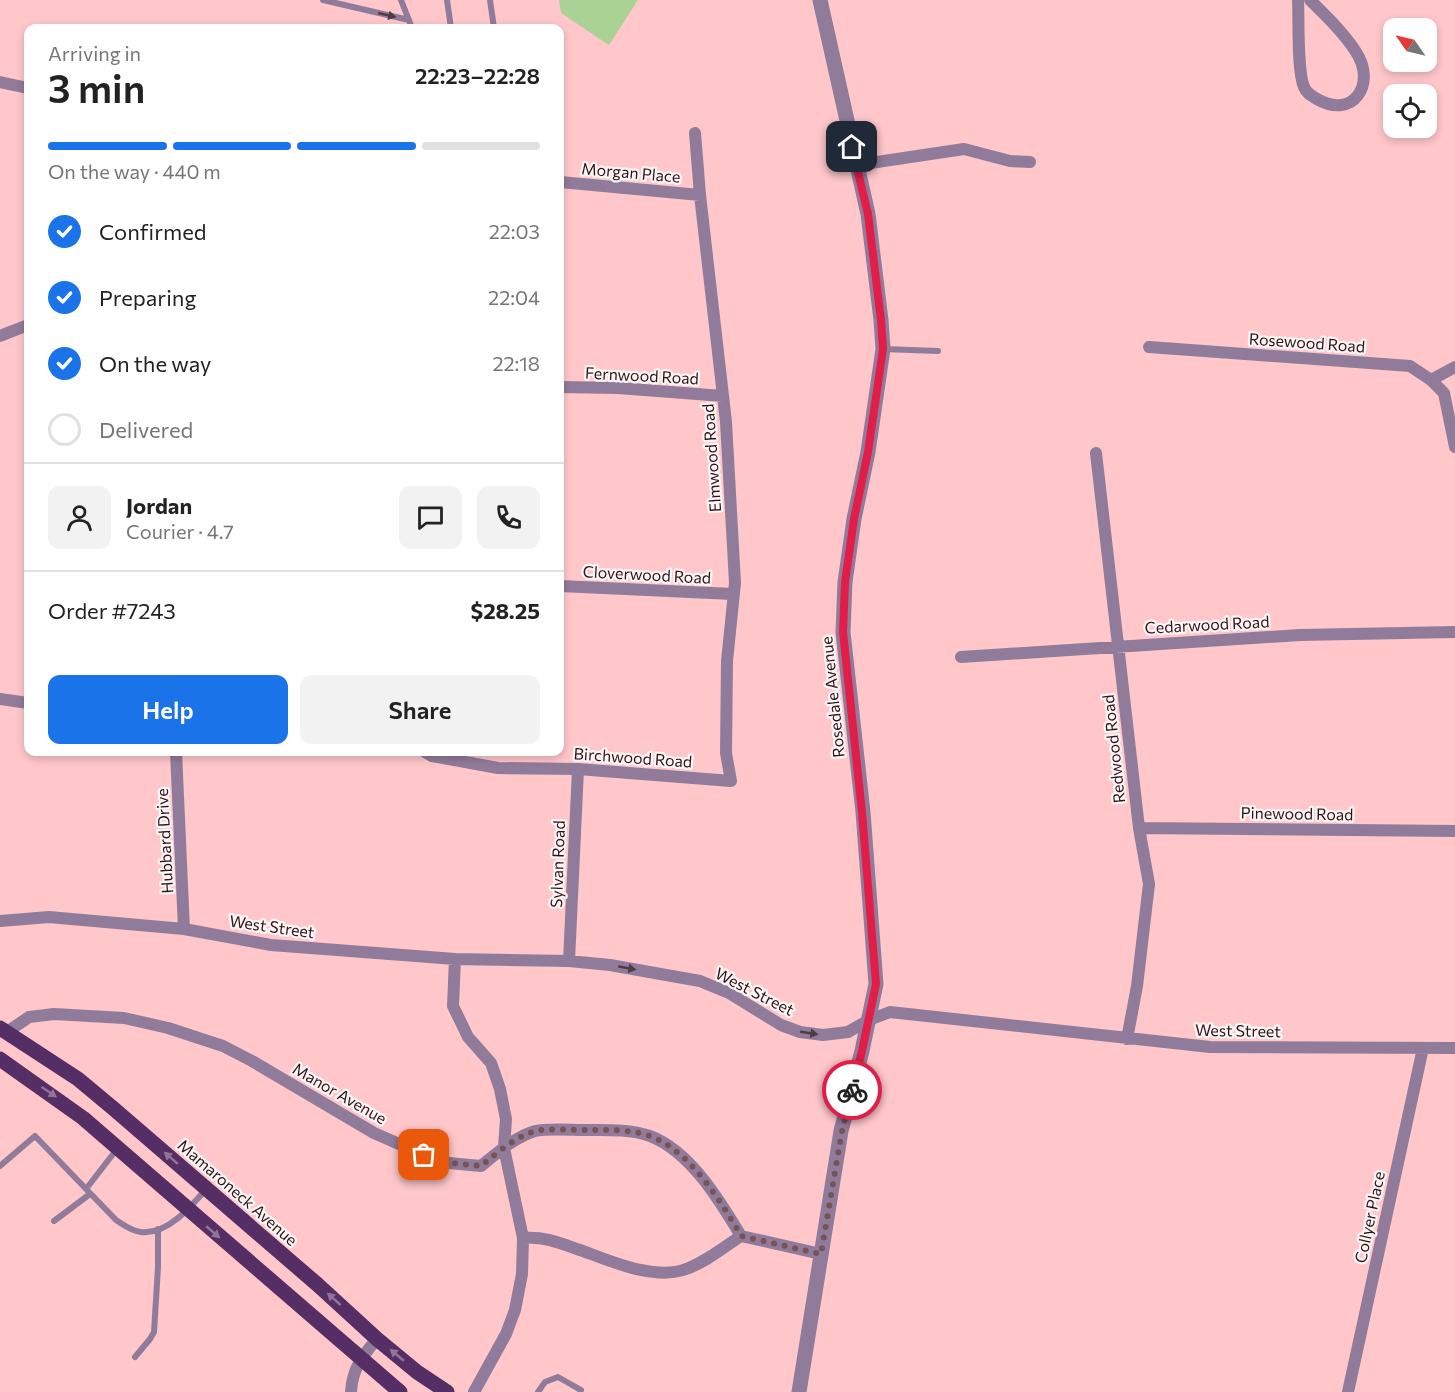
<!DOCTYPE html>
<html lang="en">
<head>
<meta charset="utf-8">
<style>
  :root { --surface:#fff; --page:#f2f2f2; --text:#222; --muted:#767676; --line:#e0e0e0; --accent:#1a73e8 }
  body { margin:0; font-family:Commissioner,sans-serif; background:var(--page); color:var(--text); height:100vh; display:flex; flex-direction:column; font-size:22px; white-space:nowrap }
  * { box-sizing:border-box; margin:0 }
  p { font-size:20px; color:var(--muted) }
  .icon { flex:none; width:33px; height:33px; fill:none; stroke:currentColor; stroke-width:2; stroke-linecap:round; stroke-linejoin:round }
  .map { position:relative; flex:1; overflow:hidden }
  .drawer { position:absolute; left:24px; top:24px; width:540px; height:732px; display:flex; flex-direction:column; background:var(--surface); border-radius:12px; box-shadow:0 3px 9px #0003 }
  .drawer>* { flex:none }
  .needle { width:39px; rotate:304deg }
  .fabs { position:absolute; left:1383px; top:18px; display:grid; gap:12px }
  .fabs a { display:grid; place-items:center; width:54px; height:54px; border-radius:12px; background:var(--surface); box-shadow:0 3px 9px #0003; font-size:30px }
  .pin { position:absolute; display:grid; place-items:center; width:51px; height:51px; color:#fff; margin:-26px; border-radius:12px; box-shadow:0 3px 9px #0006 }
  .courier { position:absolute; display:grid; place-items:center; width:60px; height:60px; margin:-30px; border:4px solid #e11d48; border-radius:50%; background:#fff; color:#222; box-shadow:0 2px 8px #0007 }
  .overview em { font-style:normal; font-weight:600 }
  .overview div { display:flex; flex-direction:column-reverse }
  .overview { display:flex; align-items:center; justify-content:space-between; height:102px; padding:0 24px }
  h1 { font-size:39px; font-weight:600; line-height:45px }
  .bar { display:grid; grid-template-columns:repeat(4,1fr); gap:9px 6px; align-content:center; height:72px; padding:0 24px }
  .bar i { height:8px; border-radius:4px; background:var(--line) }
  .bar .active { background:var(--accent) }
  .bar p { grid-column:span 4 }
  .line { display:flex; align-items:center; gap:15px; padding:0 24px; border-top:2px solid var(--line) }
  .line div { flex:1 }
  .round { display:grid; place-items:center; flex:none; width:63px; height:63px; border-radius:12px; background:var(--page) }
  ol { padding:0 24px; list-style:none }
  li { display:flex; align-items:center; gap:18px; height:66px }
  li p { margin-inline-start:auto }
  li .icon { padding:6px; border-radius:50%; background:var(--accent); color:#fff; stroke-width:4 }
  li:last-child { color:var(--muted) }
  li i { width:33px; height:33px; border:3px solid var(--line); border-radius:50% }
  .button { display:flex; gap:12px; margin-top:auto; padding:12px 24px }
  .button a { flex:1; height:69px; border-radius:12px; background:var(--accent); color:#fff; font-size:24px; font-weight:600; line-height:69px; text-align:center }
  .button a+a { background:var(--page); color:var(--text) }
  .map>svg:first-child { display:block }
  .green { fill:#a9d294 }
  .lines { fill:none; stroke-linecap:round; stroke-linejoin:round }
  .service { stroke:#917b9b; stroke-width:6 }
  .minor { stroke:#917b9b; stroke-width:12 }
  .tertiary { stroke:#917b9b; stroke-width:15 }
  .primary { stroke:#562e66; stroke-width:15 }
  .oneway { fill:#513945 }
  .oneway2 { fill:#917498 }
  .done { stroke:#775356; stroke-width:6; stroke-dasharray:0 10.8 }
  .route { stroke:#e11d48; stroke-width:8 }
  .labels { text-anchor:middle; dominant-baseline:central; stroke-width:4.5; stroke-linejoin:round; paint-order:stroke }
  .street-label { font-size:16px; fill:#2e1517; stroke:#fef6f6 }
</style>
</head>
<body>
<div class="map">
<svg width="1455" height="1392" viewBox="0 0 1455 1392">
  <rect width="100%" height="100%" fill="#ffc7ca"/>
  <path class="green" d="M559 0H638L609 45 561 13Z"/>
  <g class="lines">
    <path class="service" d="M323 0 409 20
      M401 0 412 28
      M447 0 451 28
      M490 0 494 28
      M883 349 938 351
      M0 1166 35 1136 116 1220C124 1225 131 1231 141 1232 167 1235 191 1207 206 1189
      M86 1189 117 1149
      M54 1221 90 1194
      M135 1357 150 1339 154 1332 158 1267V1229
      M538 1392 545 1382 558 1377 581 1390 580 1392"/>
    <path class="minor" d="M1298 0C1299 20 1297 71 1304 87 1307 94 1312 96 1317 99 1353 120 1377 84 1356 52 1344 33 1326 16 1310 0
      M0 82 28 88
      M857 165 964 149 1010 161 1030 162
      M560 182 700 195
      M0 336 28 325
      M1149 347 1410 366 1431 380 1444 393 1455 447
      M1431 380 1455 367
      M560 387 618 388 723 396
      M1096 453 1139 828 1149 884 1137 986 1127 1039
      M560 586 733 594
      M961 657 1300 635 1455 632
      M0 699 28 703
      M176 752 184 929
      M425 752 432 756 498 768 578 769 731 781 726 753 727 661 735 583 726 422 700 195 695 133
      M1139 828 1455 831
      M0 921 49 917 184 929 271 945 455 959 569 961 610 965 700 981 729 993 781 1025 800 1032 823 1035 848 1032 869 1020 890 1012 1210 1047 1455 1048
      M455 959 453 1006 468 1037 491 1063 500 1089 506 1119 504 1148 523 1238 522 1274 515 1310 506 1334 474 1392
      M569 961 578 769
      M7 1032 29 1017 54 1014 124 1018 168 1028 223 1046 252 1061 374 1133 424 1155 449 1163 481 1166C497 1153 515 1137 535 1131 548 1128 572 1130 586 1130 606 1130 630 1129 650 1136 690 1151 720 1201 741 1236
      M523 1238C544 1236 560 1243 580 1250 611 1261 654 1281 686 1269 706 1262 724 1247 741 1236L821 1254
      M351 1392C352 1369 363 1355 377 1339
      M1348 1392 1423 1048"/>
    <path class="tertiary" d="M799 1392 841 1131 862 1051 876 984 863 812 843 632 845 582 854 519 868 452 883 349 881 320 868 214 820 0"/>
    <path class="primary" d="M0 1028 78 1079 114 1109 318 1285 377 1339 417 1372 447 1392
      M0 1059 83 1118 400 1392"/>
  </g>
  <defs><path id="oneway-solid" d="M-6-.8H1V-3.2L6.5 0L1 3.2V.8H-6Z" transform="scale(1.5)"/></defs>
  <g class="oneway">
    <use href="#oneway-solid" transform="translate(387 15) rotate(13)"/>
    <use href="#oneway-solid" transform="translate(627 968) rotate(10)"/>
    <use href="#oneway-solid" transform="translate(809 1033) rotate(9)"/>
  </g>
  <g class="oneway2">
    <use href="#oneway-solid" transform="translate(49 1092) rotate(34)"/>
    <use href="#oneway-solid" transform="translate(171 1158) rotate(-139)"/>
    <use href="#oneway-solid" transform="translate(213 1232) rotate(41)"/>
    <use href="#oneway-solid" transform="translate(334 1299) rotate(-138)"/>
    <use href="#oneway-solid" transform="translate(397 1355) rotate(-140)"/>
  </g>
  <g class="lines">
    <path class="done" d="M424 1155 449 1163 481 1166C497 1153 515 1137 535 1131 548 1128 572 1130 586 1130 606 1130 630 1129 650 1136 690 1151 720 1200 741 1236L821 1254 842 1131 852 1090"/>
    <path class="route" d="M852 1090 862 1051 876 984 862 812 843 632 845 582 854 519 868 452 883 349 881 320 868 214 852 147"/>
  </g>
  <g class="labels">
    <g class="street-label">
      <text transform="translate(631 172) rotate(5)">Morgan Place</text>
      <text transform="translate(1307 342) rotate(4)">Rosewood Road</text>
      <text transform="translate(642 375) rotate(3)">Fernwood Road</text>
      <text transform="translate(711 458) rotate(-94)">Elmwood Road</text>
      <text transform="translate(647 574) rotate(3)">Cloverwood Road</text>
      <text transform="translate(1207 624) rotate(-3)">Cedarwood Road</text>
      <text transform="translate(832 697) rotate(-96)">Rosedale Avenue</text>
      <text transform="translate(1113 749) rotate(-96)">Redwood Road</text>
      <text transform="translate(633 757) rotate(4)">Birchwood Road</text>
      <text transform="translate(1297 813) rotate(1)">Pinewood Road</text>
      <text transform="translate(164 841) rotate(-93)">Hubbard Drive</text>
      <text transform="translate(557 864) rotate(-88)">Sylvan Road</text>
      <text transform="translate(272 926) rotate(8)">West Street</text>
      <text transform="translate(755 991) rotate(27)">West Street</text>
      <text transform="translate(1238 1030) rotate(1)">West Street</text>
      <text transform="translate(340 1093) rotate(30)">Manor Avenue</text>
      <text transform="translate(238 1192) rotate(41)">Mamaroneck Avenue</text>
      <text transform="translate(1369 1217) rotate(-78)">Collyer Place</text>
    </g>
  </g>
</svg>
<div class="fabs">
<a><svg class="needle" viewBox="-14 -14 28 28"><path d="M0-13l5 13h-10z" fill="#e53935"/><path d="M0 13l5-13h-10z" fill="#767676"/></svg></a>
<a><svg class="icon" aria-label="locate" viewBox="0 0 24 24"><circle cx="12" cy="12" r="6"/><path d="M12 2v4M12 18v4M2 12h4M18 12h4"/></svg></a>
</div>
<div class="pin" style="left:424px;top:1155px;background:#ea580c"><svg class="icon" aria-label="bag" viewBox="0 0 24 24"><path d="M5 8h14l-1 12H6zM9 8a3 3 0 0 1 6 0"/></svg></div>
<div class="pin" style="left:852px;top:147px;background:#1f2937"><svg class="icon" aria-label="home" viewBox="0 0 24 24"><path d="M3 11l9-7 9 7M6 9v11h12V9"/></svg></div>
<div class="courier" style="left:852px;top:1090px"><svg class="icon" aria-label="bike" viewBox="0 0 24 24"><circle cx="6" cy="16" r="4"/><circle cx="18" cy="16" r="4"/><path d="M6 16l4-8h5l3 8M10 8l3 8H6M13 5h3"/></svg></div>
<section class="drawer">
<div class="overview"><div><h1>3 min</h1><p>Arriving in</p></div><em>22:23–22:28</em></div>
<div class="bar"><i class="active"></i><i class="active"></i><i class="active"></i><i></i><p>On the way · 440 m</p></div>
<ol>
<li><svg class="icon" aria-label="check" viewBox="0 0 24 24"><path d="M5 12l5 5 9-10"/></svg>Confirmed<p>22:03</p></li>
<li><svg class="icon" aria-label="check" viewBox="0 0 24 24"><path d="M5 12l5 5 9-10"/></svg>Preparing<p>22:04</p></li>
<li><svg class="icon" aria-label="check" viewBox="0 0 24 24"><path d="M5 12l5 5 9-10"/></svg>On the way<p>22:18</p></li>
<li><i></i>Delivered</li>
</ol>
<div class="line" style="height:108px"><a class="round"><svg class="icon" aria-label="person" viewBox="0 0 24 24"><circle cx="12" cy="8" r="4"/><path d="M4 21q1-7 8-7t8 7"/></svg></a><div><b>Jordan</b><p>Courier · 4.7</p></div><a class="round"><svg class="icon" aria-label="chat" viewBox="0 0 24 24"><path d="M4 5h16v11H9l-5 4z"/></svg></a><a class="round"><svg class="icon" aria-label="phone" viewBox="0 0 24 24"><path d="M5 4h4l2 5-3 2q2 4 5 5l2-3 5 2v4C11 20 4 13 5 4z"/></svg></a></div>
<div class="line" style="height:78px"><div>Order #7243</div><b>$28.25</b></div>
<div class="button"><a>Help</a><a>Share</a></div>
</section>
</div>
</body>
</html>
